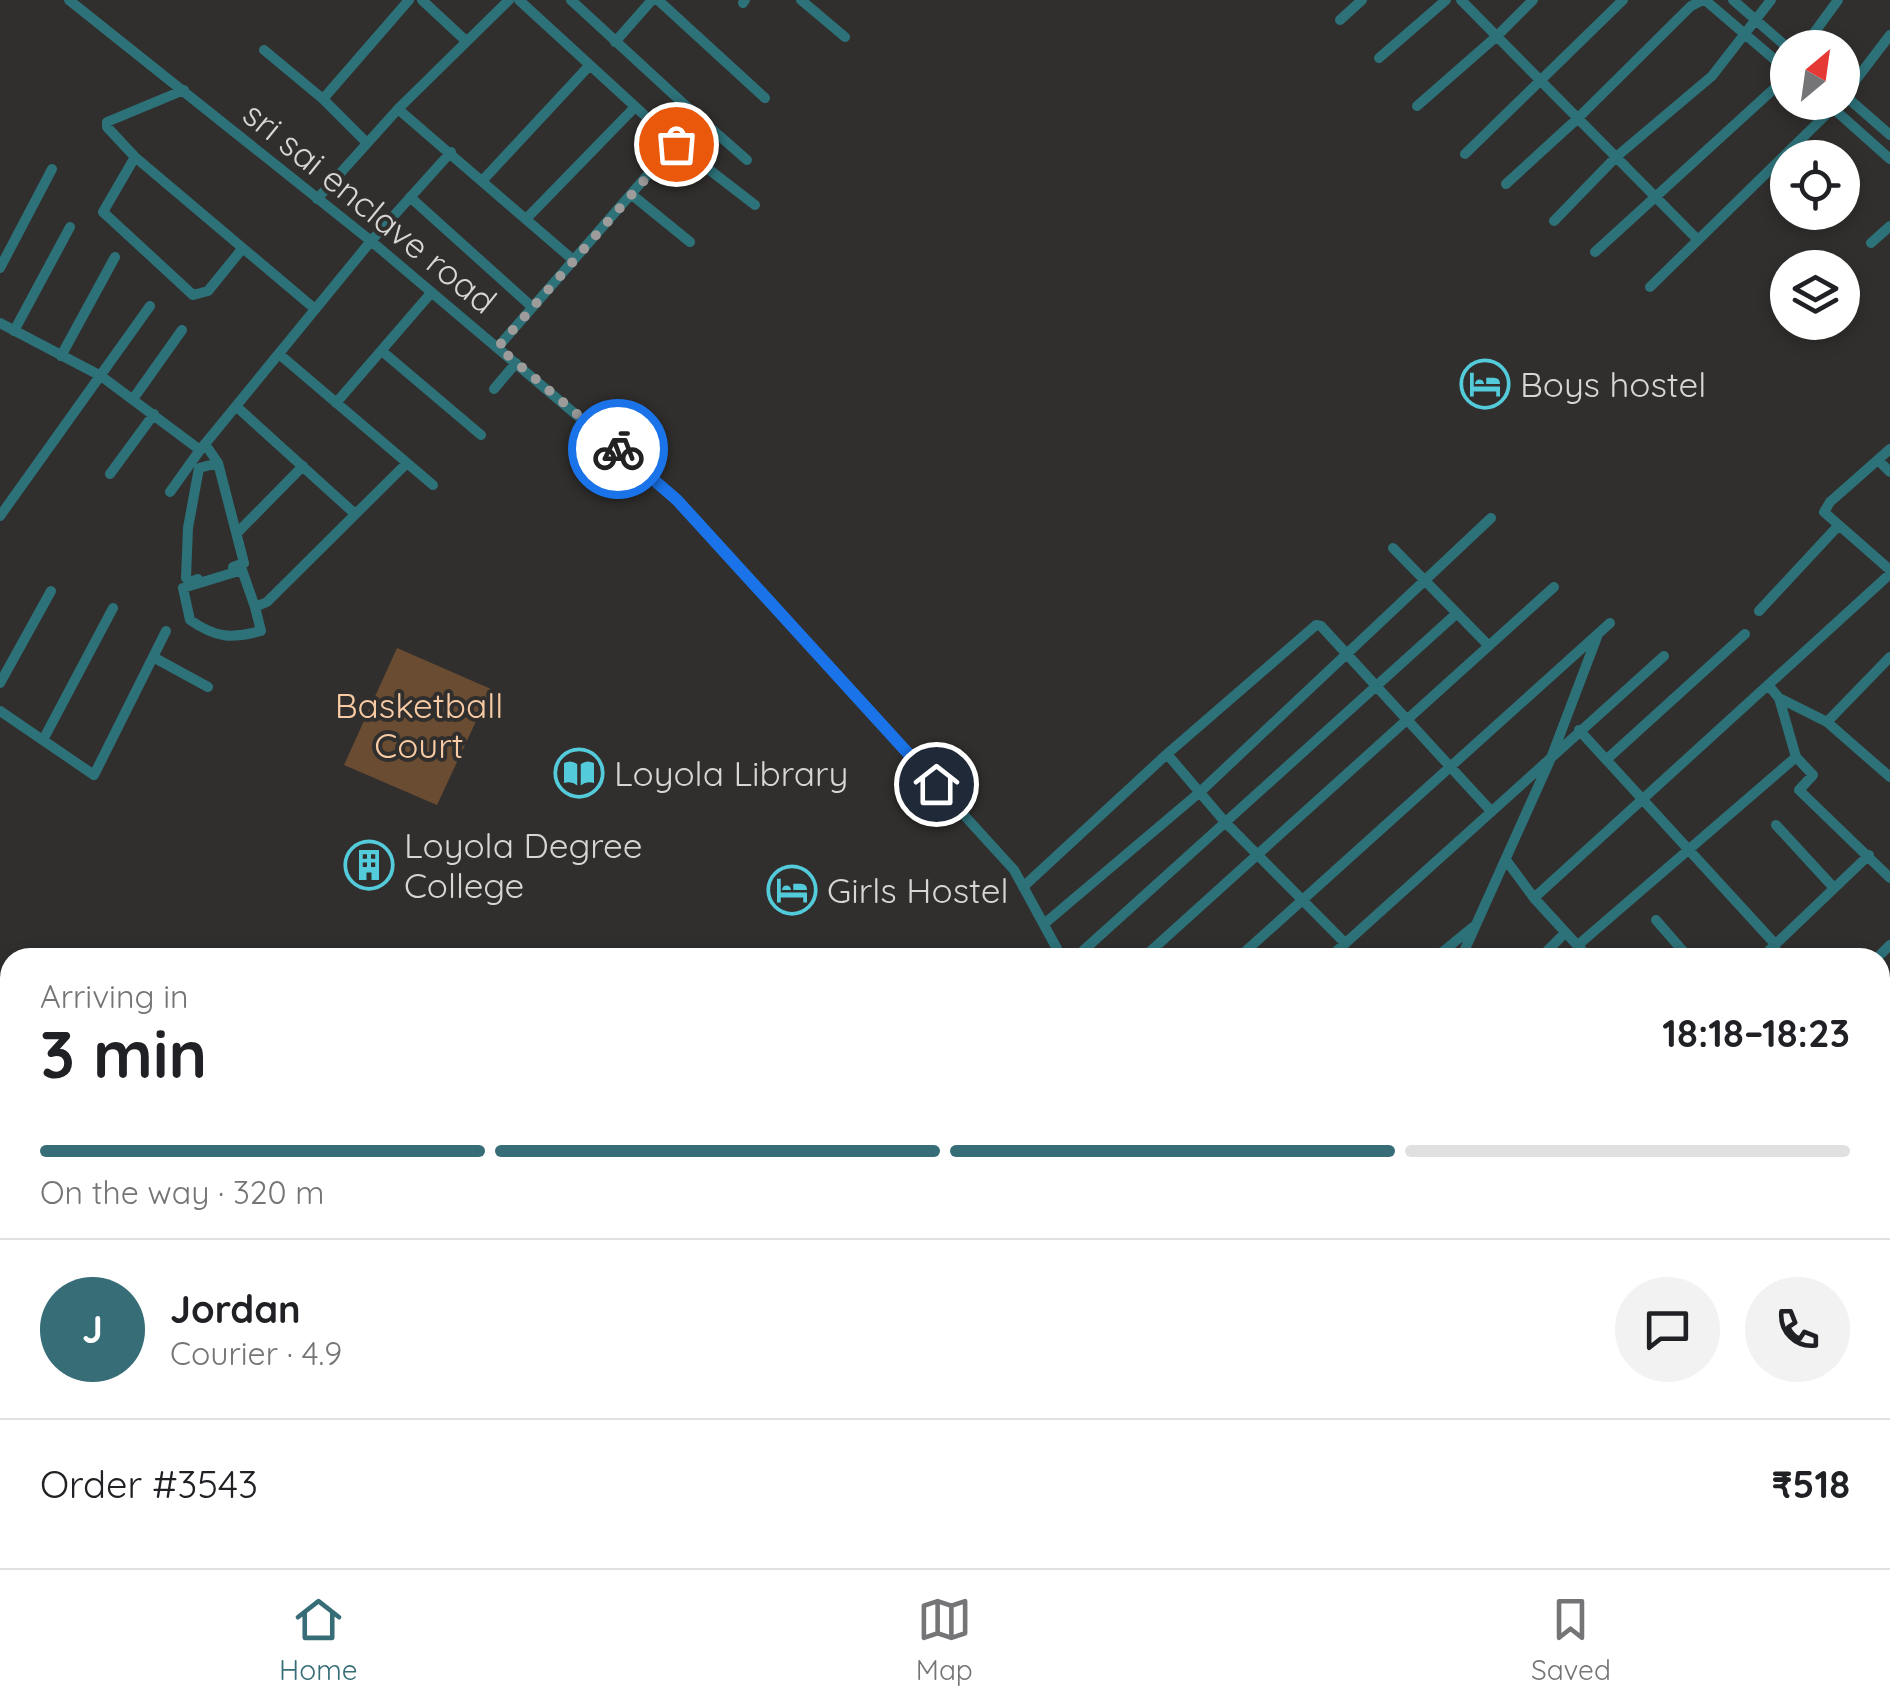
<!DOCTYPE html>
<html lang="en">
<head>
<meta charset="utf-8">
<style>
  :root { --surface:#fff; --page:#f2f2f2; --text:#202124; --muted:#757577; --line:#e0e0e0; --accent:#376d76 }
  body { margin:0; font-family:Quicksand,sans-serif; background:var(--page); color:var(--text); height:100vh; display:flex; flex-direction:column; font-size:38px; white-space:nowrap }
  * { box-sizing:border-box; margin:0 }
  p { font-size:32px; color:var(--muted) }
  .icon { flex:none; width:55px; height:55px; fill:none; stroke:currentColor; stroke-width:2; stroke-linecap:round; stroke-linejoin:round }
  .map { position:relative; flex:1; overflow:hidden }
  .details { position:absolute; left:0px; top:948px; width:1890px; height:622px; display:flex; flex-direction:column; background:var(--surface); border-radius:30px 30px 0 0; box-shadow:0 5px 15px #0003 }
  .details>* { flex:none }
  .needle { width:65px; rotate:29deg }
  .fabs { position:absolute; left:1770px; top:30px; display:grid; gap:20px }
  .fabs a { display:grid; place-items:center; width:90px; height:90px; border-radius:50%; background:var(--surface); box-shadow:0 5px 15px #0003; font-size:50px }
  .pin { position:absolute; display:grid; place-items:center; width:85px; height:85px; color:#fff; margin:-42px; border:5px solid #fff; border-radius:50%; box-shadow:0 2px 10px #0007 }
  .courier { position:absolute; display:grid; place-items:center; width:100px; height:100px; margin:-50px; border:8px solid #1a73e8; border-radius:50%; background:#fff; color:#222; box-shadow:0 2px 12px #0007 }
  .overview em { font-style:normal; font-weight:700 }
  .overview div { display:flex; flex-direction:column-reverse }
  .overview { display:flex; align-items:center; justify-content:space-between; height:170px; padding:0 40px }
  h1 { font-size:65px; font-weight:700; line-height:75px }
  .bar { display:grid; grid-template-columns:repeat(4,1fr); gap:15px 10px; align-content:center; height:120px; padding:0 40px }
  .bar i { height:12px; border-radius:8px; background:var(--line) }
  .bar .selected { background:var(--accent) }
  .bar p { grid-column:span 4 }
  .line { display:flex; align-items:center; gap:25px; padding:0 40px; border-top:2px solid var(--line) }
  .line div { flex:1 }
  .round { display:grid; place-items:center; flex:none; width:105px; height:105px; border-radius:52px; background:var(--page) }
  .menu { display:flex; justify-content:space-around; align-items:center; height:140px; border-top:2px solid var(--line); background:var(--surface); font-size:28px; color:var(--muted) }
  .menu a { display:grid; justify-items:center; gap:5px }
  .menu .selected { color:var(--accent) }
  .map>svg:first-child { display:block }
  .green { fill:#6a4c32 }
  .forest { fill:#804f1c }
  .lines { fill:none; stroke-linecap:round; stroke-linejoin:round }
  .minor { stroke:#2d7179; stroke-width:10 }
  .major { stroke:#36adbb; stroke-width:12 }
  .rail-casing { stroke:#bab8b7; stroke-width:6 }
  .rail { stroke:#312f2d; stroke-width:2.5; stroke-dasharray:8; stroke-linecap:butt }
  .done { stroke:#9e9c9a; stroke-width:10; stroke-dasharray:0 18 }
  .route { stroke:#1a73e8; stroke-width:12 }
  .labels { text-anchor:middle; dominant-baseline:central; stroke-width:8; stroke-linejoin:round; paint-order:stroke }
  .street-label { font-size:35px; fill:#d8d6d5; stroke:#312f2d }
  .poi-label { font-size:35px; fill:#d8d6d5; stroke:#312f2d; text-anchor:start }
  .park-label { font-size:35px; fill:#f9cba4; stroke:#312f2d }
</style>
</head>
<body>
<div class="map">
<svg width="1890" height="1568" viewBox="0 0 1890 1568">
  <rect width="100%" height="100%" fill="#312f2d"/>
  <path class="green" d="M397 648 491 689 437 805 344 765Z"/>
  <path class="forest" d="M0 1265H10V1560H1209L1208 1568H0Z"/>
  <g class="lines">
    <path class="minor" d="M69 0 371 241 677 500 1014 870 1062 958
      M422 0 465 40
      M519 0 676 144 755 205
      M658 0 765 98
      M801 0 845 37
      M1461 0 1698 240
      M1705 0 1788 71
      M1733 0 1788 48
      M743 3 745 0
      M1340 20 1362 0
      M615 42 652 0
      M1803 48 1838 0
      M264 50 323 99 367 143
      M1379 58 1446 0
      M184 90 107 122V127L135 157 315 309
      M1842 93 1890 135
      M1842 98 1890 35
      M323 99 409 0
      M1826 102 1890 159
      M1417 106 1497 36 1533 0
      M398 109 572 259
      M698 117 747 160
      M1465 154 1623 0
      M135 157 103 212 193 295 208 291 242 249
      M482 181 589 66
      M1506 184 1577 119 1691 6 1703 0
      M631 194 690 242
      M410 197 531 306
      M317 199 398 109 509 0
      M526 219 635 107
      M1554 221 1616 157 1712 76 1771 0
      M1871 243 1890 226
      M1595 252 1788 76
      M0 268 52 169
      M1650 287 1839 102
      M0 323 101 376 200 450
      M14 331 70 227
      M498 347 698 117 571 0
      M383 352 481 435
      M279 354 433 485
      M61 356 115 257
      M494 389 516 363
      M133 399 182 330
      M336 403 431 293
      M237 407 354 513
      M205 444 218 463 244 563 233 567
      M1890 449 1830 502 1824 512 1890 570
      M1879 461 1890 472
      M110 474 154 414
      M170 492 200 450 371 241 451 152
      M0 516 150 306
      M238 532 303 466
      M1393 548 1489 646
      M198 579 190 582 186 578 188 528 199 468 218 463
      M255 607 261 631C231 639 216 638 190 620L183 588 242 570 255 607 267 602 407 463
      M1759 611 1838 526
      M153 657 208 687
      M0 683 51 591
      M1769 686 1779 698 1796 757 1813 775 1799 790 1890 878
      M1779 698 1827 722 1890 777
      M0 711 94 775 166 631
      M1827 722 1890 657
      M1579 730 1776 945
      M43 740 113 608
      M1167 754 1225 822 1345 943
      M1606 760 1745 634
      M1776 825 1834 888
      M1506 860 1534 898 1589 958
      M1023 887 1167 754 1316 625 1321 626 1490 810
      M1534 898 1890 574
      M1656 920 1689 958
      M1044 924 1200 792 1491 518
      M1578 945 1796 757
      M1075 958 1456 614
      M1143 958 1554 587
      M1238 958 1610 623
      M1329 958 1664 656
      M1435 958 1473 927
      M1461 958 1551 758 1597 637
      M1540 958 1565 933
      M1761 958 1869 855
      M1877 958 1890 945
      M1880 1003 1890 1014
      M1880 1108 1890 1119
      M1880 1191 1890 1182
      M1880 1282 1890 1272
      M1880 1528 1890 1535
      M1224 1560 1226 1568
      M1466 1560 1472 1568
      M1508 1568 1513 1560
      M1576 1568 1581 1560
      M1647 1568 1651 1560
      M1722 1568 1727 1560
      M1842 1568 1846 1560"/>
    <path class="major" d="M0 1165H10
      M0 1179H10
      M1880 1459 1890 1465"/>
    <g class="rail-casing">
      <path id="rail" d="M0 1249 10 1250
        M1415 1560 1423 1568"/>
    </g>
    <use href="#rail" class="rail"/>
  </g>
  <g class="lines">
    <path class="done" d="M618 449 498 347 676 144"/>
    <path class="route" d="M618 449 677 500 936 784"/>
  </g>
  <defs>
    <g id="hotel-ring" transform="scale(2.5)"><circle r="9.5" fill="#312f2d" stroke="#53cbda" stroke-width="1.5"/><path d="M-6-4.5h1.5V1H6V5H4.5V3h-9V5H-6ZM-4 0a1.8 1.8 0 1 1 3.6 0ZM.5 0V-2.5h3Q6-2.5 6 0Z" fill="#53cbda"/></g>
    <g id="library-ring" transform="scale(2.5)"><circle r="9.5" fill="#312f2d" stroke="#53cbda" stroke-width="1.5"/><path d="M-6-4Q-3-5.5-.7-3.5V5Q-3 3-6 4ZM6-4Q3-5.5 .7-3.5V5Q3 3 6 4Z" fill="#53cbda"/></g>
    <g id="building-ring" transform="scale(2.5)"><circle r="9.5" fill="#312f2d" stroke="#53cbda" stroke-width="1.5"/><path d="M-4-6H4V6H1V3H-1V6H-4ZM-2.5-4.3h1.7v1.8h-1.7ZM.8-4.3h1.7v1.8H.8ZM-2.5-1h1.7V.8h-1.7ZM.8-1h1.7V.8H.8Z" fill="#53cbda"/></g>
  </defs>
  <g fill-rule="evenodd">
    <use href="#hotel-ring" x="1485" y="384"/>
    <use href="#library-ring" x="579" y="773"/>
    <use href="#building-ring" x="369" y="865"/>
    <use href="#hotel-ring" x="792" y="890"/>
  </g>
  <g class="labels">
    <g class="street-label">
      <text transform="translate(370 207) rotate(39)">sri sai enclave road</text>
    </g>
    <g class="poi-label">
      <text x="1520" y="384">Boys hostel</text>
      <text x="614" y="773">Loyola Library</text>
      <text x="404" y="845">Loyola Degree<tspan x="404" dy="40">College</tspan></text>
      <text x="827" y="890">Girls Hostel</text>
    </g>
    <g class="park-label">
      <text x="419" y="705">Basketball<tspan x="419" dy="40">Court</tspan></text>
    </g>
  </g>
</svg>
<div class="fabs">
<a><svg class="needle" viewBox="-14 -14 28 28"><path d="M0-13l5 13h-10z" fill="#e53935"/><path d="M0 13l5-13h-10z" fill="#757577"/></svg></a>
<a><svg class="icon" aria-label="locate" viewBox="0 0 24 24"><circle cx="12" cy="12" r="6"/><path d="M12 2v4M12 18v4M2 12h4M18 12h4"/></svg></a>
<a><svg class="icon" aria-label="layers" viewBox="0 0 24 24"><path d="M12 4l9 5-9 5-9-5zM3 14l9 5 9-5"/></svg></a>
</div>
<div class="pin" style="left:676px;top:144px;background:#ea580c"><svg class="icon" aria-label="bag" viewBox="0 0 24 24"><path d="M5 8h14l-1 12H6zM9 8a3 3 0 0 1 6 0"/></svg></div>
<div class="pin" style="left:936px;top:784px;background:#1f2937"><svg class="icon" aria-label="home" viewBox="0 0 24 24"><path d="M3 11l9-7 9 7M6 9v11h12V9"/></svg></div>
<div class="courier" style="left:618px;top:449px"><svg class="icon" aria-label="bike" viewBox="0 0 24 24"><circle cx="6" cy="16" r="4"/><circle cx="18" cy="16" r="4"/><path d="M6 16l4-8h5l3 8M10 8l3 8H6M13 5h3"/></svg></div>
<section class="details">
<div class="overview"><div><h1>3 min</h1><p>Arriving in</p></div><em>18:18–18:23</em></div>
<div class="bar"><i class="selected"></i><i class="selected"></i><i class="selected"></i><i></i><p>On the way · 320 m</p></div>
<div class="line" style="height:180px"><b class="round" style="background:var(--accent);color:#fff">J</b><div><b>Jordan</b><p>Courier · 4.9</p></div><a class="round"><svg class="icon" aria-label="chat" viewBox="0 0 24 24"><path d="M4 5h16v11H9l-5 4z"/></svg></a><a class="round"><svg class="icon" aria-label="phone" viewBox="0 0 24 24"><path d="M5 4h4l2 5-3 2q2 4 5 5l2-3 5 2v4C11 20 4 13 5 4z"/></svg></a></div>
<div class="line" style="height:130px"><div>Order #3543</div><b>₹518</b></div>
</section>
</div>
<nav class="menu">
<a class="selected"><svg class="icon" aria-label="home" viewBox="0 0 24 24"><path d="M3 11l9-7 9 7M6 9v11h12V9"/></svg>Home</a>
<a><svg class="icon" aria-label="map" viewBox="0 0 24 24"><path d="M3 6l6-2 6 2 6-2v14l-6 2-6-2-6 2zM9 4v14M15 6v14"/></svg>Map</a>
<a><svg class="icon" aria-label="saved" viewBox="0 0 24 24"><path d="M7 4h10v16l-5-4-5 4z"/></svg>Saved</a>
</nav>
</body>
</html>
